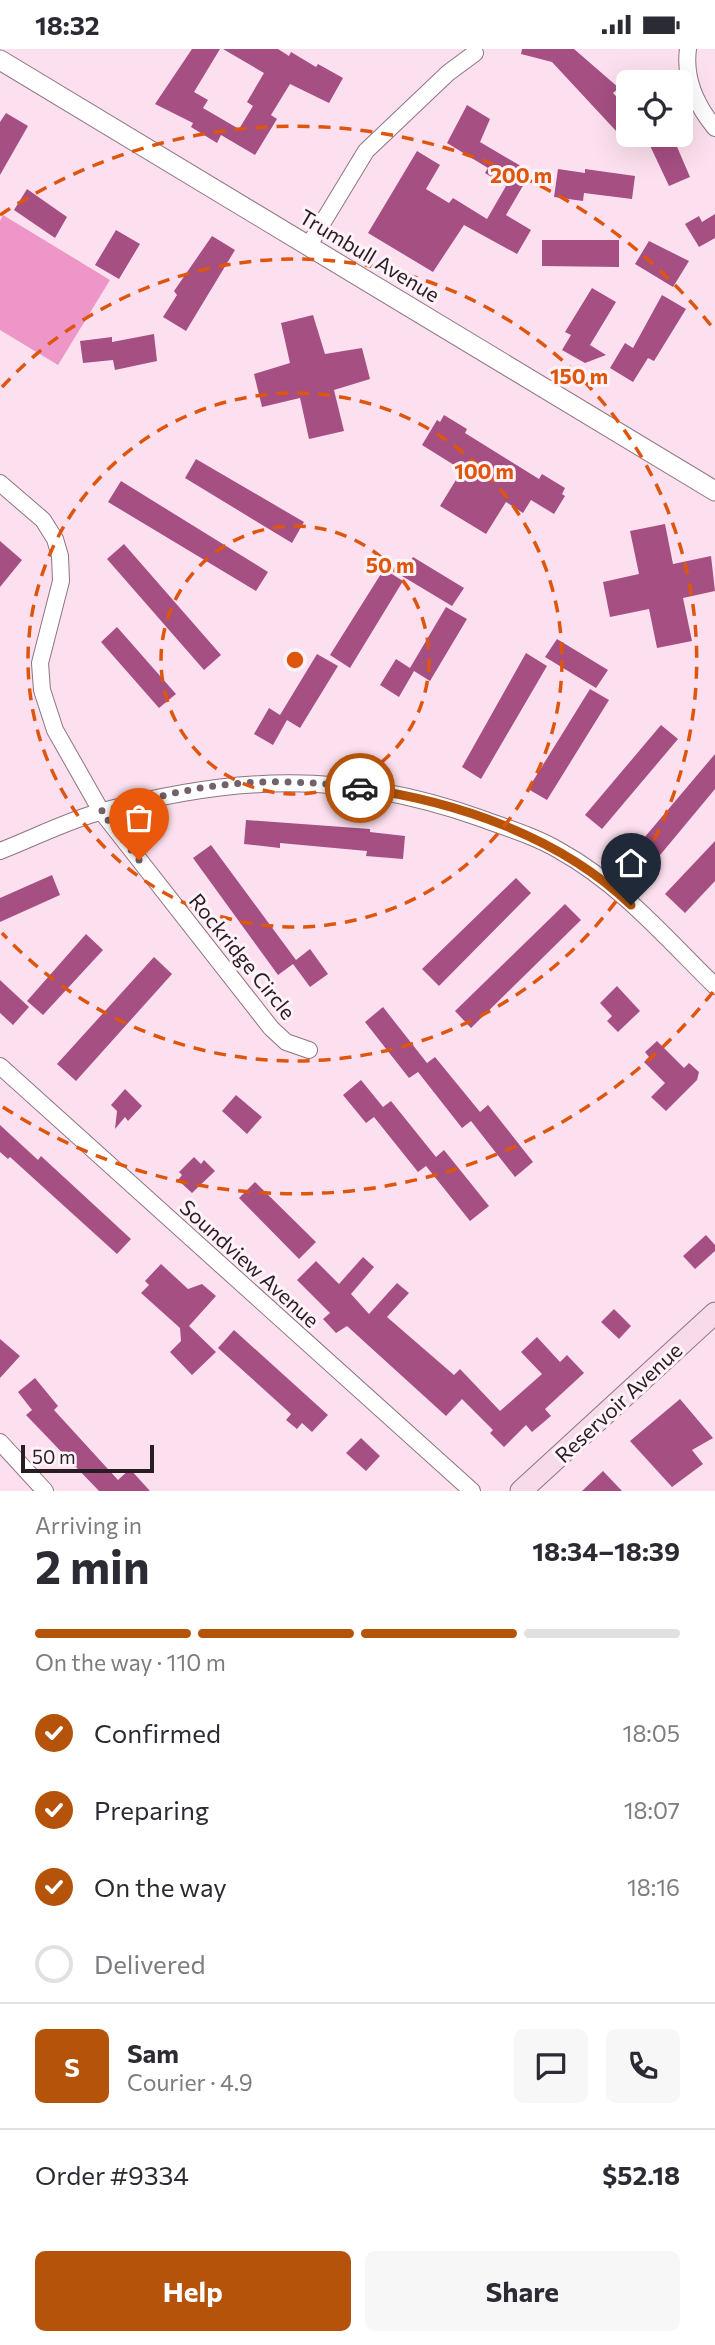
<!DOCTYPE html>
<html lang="en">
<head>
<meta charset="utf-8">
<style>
  :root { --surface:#fff; --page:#f7f7f7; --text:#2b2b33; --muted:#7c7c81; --line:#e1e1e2; --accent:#b45309 }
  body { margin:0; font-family:Commissioner,sans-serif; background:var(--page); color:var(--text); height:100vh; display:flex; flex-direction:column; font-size:26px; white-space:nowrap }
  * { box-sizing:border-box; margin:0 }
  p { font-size:23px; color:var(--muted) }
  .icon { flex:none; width:38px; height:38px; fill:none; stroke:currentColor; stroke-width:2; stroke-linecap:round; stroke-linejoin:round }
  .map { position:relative; height:1442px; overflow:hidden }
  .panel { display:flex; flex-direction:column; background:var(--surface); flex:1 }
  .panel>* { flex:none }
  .controls { position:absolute; left:616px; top:21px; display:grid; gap:14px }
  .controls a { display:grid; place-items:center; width:77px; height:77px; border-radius:10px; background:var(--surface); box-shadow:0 7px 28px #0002; font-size:35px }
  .scale { position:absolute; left:21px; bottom:18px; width:133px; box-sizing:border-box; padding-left:7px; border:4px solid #271d22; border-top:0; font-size:19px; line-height:24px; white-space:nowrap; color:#271d22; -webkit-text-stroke:5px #fff3f9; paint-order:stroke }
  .pin { position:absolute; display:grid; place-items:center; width:60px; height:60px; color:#fff; margin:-72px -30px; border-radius:50% 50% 50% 0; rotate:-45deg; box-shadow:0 0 7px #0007 }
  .pin .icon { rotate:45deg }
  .courier { position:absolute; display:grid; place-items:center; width:70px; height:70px; margin:-35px; border:5px solid #b45309; border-radius:50%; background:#fff; color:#222; box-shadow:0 2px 9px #0007 }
  .headline em { font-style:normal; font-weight:700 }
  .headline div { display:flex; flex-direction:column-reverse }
  .headline { display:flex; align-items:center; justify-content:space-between; height:119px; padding:0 35px }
  h1 { font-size:46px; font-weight:700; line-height:52px }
  .bar { display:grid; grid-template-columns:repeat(4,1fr); gap:10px 7px; align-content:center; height:84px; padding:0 35px }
  .bar i { height:9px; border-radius:5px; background:var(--line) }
  .bar .on { background:var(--accent) }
  .bar p { grid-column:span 4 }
  .line { display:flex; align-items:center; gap:18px; padding:0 35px; border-top:2px solid var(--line) }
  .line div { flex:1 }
  .round { display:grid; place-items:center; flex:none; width:74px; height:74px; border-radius:10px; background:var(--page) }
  ol { padding:0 35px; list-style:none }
  li { display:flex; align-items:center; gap:21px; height:77px }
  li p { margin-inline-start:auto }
  li .icon { padding:7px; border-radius:50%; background:var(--accent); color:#fff; stroke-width:4 }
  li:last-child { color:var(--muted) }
  li i { width:38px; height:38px; border:4px solid var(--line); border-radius:50% }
  .action { display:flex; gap:14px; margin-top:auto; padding:14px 35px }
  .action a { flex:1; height:80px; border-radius:10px; background:var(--accent); color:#fff; font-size:28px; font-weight:700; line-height:80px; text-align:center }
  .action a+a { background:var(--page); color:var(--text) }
  .status { display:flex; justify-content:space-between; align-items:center; height:49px; padding:0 35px; background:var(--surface); direction:ltr }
  .status svg { height:19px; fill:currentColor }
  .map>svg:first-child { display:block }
  .green { fill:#ed96c7 }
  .building { fill:#a64f83 }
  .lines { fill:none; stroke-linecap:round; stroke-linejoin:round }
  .minor-casing { stroke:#8d7481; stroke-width:18 }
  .tertiary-casing { stroke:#8d7481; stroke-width:21 }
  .secondary-casing { stroke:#8d7481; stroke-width:23 }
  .minor { stroke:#fff; stroke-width:16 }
  .tertiary { stroke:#fff; stroke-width:19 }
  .secondary { stroke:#f7dbeb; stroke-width:21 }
  .done { stroke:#72616a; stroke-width:7; stroke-dasharray:0 12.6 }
  .route { stroke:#b45309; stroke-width:9 }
  .ring { fill:none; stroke:#de560d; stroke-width:3.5; stroke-dasharray:12 9 }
  .labels { text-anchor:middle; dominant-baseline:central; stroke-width:6; stroke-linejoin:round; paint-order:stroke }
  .street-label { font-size:21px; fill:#271d22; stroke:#fff3f9 }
  .centre { fill:#de560d; stroke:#fff3f9; stroke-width:3.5 }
  .ring-label { font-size:21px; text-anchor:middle; font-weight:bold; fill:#de560d; stroke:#fff3f9; stroke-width:6; stroke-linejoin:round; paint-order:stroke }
</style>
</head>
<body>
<div class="status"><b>18:32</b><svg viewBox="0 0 49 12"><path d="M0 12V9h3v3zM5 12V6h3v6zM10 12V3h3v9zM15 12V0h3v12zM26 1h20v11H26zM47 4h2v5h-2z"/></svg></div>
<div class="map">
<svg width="715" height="1442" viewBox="0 0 715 1442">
  <rect width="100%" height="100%" fill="#fde0ef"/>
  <path class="green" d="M3 166 110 231 58 316 0 281V172Z"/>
  <path class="building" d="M192 0H220L194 43 208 51 203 59 239 80 253 57 247 53 264 24 223 0H278L289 7 291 3 316 18 318 15 343 29 329 54 290 35 271 66 277 70 255 106 221 86 217 94 191 78 193 74 155 55Z
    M522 0H574L619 39 613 44 628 60V73L617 83 552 13 521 5Z
    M467 56 490 70 480 93 531 123 506 166 531 181 517 205 464 176 433 223 368 184 417 102 440 116 426 140 449 154 453 149 487 170 506 137 485 124 488 119 447 94Z
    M6 64 28 77 0 126V73Z
    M645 86H672L690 128 669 137Z
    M558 120 585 124V120L635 127 632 150 584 144 583 152 554 148Z
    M27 140 67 168 55 189 14 161Z
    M715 165V189L699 198 685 175 699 167 702 173Z
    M116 181 140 195 119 230 95 216Z
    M212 187 235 201 186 282 163 268 177 246 174 242Z
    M542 191H619V218L542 217Z
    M649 192 689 212 673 238 635 215Z
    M592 239 616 253 590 296 606 306 585 314 562 301 571 286 565 283Z
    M662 246 686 260 654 312 648 309 633 333 610 319 625 294 633 299Z
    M313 266 325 305 362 299 370 330 334 341 344 382 309 390 300 349 262 358 254 325 290 314 281 274Z
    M154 285 157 312 115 321 113 311 83 314 80 292 112 288V293Z
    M444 366 467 380 465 384 539 430 542 425 565 439 562 445 565 447 554 465 531 451 523 464 506 453 486 485 440 457 462 421 422 396 437 371 440 373Z
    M196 410 304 473 292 494 185 429Z
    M121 432 268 523 256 542 108 453Z
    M665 475 673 515 711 507 715 542 683 549 692 592 657 599 649 560 610 568 603 533 639 525 630 482Z
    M0 492 22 511 0 538Z
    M124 495 221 606 204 621 107 510Z
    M413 508 464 539 452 557 402 527Z
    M384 520 403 532 350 619 330 606Z
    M446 558 467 570 430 632 414 622 399 648 380 636 396 610 410 619Z
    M117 578 176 645 159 659 101 593Z
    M557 590 608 621 596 639 545 608Z
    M526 604 547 617 481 730 462 718Z
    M317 605 338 617 300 679 287 671 273 696 254 685 269 659 280 666Z
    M590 640 609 651 547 751 528 740Z
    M661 676 678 690 602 780 585 766Z
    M715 705V740L651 817 633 802Z
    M246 771 370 780V783L405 787 403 810 366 807 367 802 280 794V799L244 795Z
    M715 792V832L685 864 665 845Z
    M211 796 296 911 310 900 328 925 310 938 293 915 278 926 193 809Z
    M52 826 60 846 0 873V849Z
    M516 829 531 844 439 937 422 920Z
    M565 855 581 871 471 979 455 962Z
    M86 885 103 901 43 966 27 952Z
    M154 908 172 925 76 1032 57 1015Z
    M0 931 29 958 13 976 0 964Z
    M617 937 640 962 618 983 607 972 612 967 600 954Z
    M383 958 427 1014 435 1008 480 1063 488 1056 533 1113 515 1128 471 1072 462 1079 418 1023 409 1029 365 973Z
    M657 992 684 1019 689 1014 699 1023 697 1031 666 1062 651 1048 665 1034 644 1013 649 1008 645 1003Z
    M361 1031 383 1058 391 1052 436 1108 444 1101 489 1157 470 1172 426 1117 418 1123 374 1068 366 1074 343 1046Z
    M125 1040 142 1057 128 1072 125 1068 115 1080 117 1062 111 1056Z
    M236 1046 262 1068 247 1085 222 1062Z
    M0 1076 38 1111 41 1107 131 1190 117 1205 10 1108 8 1110 0 1103Z
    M194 1108 201 1115 204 1111 215 1122 192 1144 178 1131 182 1126 179 1123Z
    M255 1133 316 1193 299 1210 239 1149Z
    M706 1186 715 1196V1202L695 1220 683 1207Z
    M363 1208 374 1218 351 1245 369 1265 397 1234 409 1244 387 1268 454 1326 460 1320 500 1362 542 1325 521 1303 537 1288 560 1313 567 1306 584 1324 545 1360 551 1367 532 1383 526 1376 504 1398 490 1384 493 1381 462 1350 446 1367 347 1277 336 1284 323 1270 330 1264 297 1231 316 1212 339 1235Z
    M161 1215 188 1240 202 1235 216 1247 189 1277 216 1303 192 1326 170 1303 181 1292 180 1279 141 1244 149 1236 145 1232Z
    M614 1260 631 1277 619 1290 601 1273Z
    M234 1281 328 1366 312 1383 302 1374 297 1380 286 1371 291 1365 218 1299Z
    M0 1290 20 1307 0 1329Z
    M35 1329 58 1357 54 1361 118 1431 130 1420 150 1442H99L26 1366 32 1361 18 1343Z
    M680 1350 713 1389 692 1401 703 1415 672 1438 630 1392Z
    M361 1389 380 1407 366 1422 346 1404Z
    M603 1422 622 1442H582Z"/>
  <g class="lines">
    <g class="minor-casing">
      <path id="minor" d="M688 0C684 30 696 56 715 79
        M309 196 366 102 448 24 475 4
        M0 434 43 471 55 490 60 507 61 532 40 614 42 641 55 681 101 762 271 979 286 993 309 1001
        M0 802C34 789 68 771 103 762 236 726 346 722 477 768 504 778 535 787 560 802 620 835 667 890 715 937
        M0 1017 472 1442
        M0 1393 45 1442"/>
    </g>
    <g class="tertiary-casing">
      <path id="tertiary" d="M0 11 715 442"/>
    </g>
    <g class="secondary-casing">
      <path id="secondary" d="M521 1442 715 1264"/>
    </g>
    <use href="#minor" class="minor"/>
    <use href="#tertiary" class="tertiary"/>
    <use href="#secondary" class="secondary"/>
  </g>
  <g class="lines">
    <path class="done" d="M139 811 101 762C131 756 160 746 190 741 245 730 305 731 360 739"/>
    <path class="route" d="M360 739C456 752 561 788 631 856"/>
  </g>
  <g class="ring">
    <circle cx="295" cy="611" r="134"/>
    <circle cx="295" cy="611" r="267"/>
    <path d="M2 338A401 401 0 1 1 2 884"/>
    <path d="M713 943A534 534 0 0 1 0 1056M0 166A534 534 0 0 1 713 279"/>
  </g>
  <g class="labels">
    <g class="street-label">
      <text transform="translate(370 206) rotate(31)">Trumbull Avenue</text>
      <text transform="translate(243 907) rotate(51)">Rockridge Circle</text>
      <text transform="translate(250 1214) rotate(42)">Soundview Avenue</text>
      <text transform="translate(618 1353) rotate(-43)">Reservoir Avenue</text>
    </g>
  </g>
  <circle cx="295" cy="611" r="10" class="centre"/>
  <g class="ring-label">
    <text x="521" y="134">200 m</text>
    <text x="579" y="335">150 m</text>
    <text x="484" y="430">100 m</text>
    <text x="390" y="524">50 m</text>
  </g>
</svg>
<div class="controls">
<a><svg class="icon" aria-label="locate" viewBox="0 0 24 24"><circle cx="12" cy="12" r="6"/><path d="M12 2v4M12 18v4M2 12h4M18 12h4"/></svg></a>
</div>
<div class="scale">50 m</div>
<div class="pin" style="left:139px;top:811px;background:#ea580c"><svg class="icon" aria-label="bag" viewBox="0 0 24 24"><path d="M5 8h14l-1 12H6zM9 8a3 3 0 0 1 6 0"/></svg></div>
<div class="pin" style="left:631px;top:856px;background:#1f2937"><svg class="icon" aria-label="home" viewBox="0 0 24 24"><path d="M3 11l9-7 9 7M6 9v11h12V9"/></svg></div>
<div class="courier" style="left:360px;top:739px"><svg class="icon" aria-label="car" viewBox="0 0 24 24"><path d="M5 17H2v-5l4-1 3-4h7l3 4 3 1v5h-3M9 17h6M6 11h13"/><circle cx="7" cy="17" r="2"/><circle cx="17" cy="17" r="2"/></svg></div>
</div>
<section class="panel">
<div class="headline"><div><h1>2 min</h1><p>Arriving in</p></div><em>18:34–18:39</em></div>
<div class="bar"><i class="on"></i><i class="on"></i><i class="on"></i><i></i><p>On the way · 110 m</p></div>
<ol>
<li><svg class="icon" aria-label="check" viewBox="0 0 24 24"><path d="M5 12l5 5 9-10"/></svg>Confirmed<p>18:05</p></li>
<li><svg class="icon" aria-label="check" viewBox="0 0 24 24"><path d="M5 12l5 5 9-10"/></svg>Preparing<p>18:07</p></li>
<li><svg class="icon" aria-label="check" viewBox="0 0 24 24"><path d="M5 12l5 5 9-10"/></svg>On the way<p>18:16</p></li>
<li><i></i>Delivered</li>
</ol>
<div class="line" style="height:126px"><b class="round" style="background:var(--accent);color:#fff">S</b><div><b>Sam</b><p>Courier · 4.9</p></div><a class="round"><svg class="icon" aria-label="chat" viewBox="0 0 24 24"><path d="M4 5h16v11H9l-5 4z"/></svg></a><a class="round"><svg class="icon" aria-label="phone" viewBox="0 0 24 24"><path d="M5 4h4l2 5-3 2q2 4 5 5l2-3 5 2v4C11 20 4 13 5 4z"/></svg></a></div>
<div class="line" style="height:91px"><div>Order #9334</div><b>$52.18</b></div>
<div class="action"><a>Help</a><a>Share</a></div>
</section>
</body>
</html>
